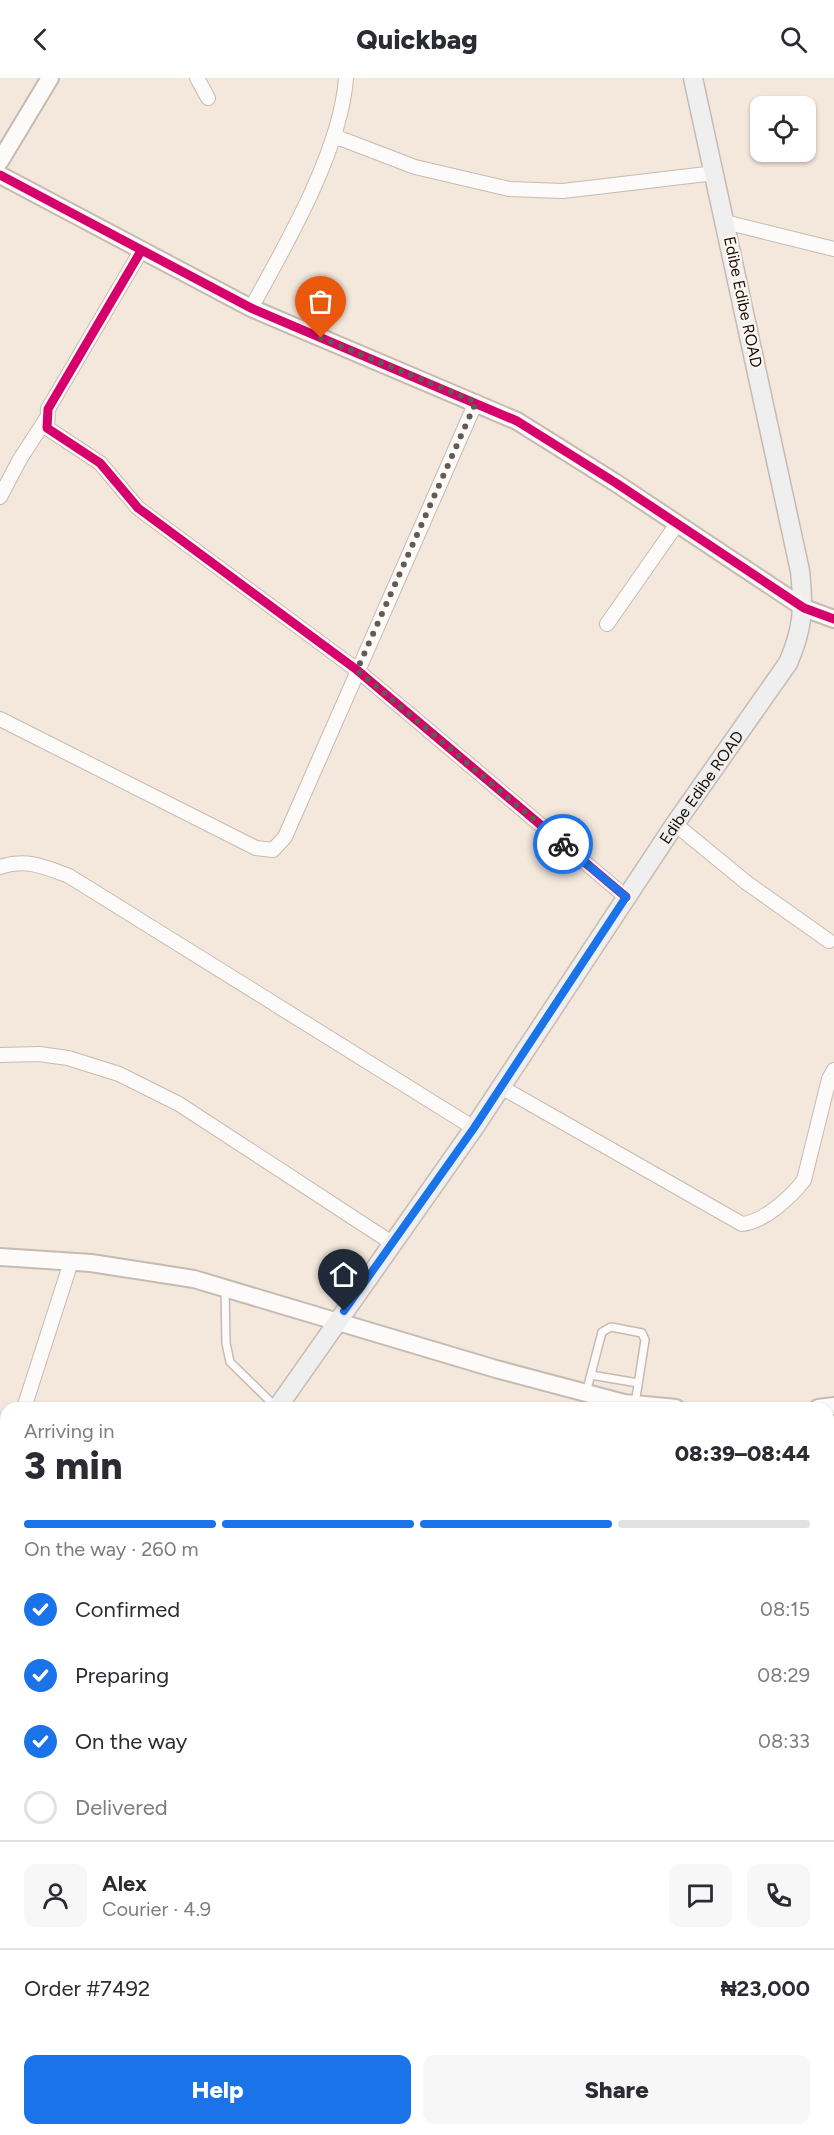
<!DOCTYPE html>
<html lang="en">
<head>
<meta charset="utf-8">
<style>
  :root { --surface:#fff; --page:#f7f7f7; --text:#2b2b33; --muted:#7c7c81; --line:#e1e1e2; --accent:#1a73e8 }
  body { margin:0; font-family:Figtree,sans-serif; background:var(--page); color:var(--text); height:100vh; display:flex; flex-direction:column; font-size:22px; white-space:nowrap }
  * { box-sizing:border-box; margin:0 }
  p { font-size:20px; color:var(--muted) }
  .icon { flex:none; width:33px; height:33px; fill:none; stroke:currentColor; stroke-width:2; stroke-linecap:round; stroke-linejoin:round }
  .map { position:relative; flex:1; overflow:hidden }
  .details { position:absolute; left:0px; top:1324px; width:834px; height:734px; display:flex; flex-direction:column; background:var(--surface); border-radius:18px 18px 0 0; box-shadow:0 2px 4px #0004 }
  .details>* { flex:none }
  .buttons { position:absolute; left:750px; top:18px; display:grid; gap:12px }
  .buttons a { display:grid; place-items:center; width:66px; height:66px; border-radius:12px; background:var(--surface); box-shadow:0 2px 4px #0004; font-size:30px }
  .pin { position:absolute; display:grid; place-items:center; width:51px; height:51px; color:#fff; margin:-62px -26px; border-radius:50% 50% 50% 0; rotate:-45deg; box-shadow:0 0 6px #0007 }
  .pin .icon { rotate:45deg }
  .courier { position:absolute; display:grid; place-items:center; width:60px; height:60px; margin:-30px; border:4px solid #1a73e8; border-radius:50%; background:#fff; color:#222; box-shadow:0 2px 8px #0007 }
  .head em { font-style:normal; font-weight:800 }
  .head div { display:flex; flex-direction:column-reverse }
  .head { display:flex; align-items:center; justify-content:space-between; height:102px; padding:0 24px }
  h1 { font-size:39px; font-weight:800; line-height:45px }
  .bar { display:grid; grid-template-columns:repeat(4,1fr); gap:9px 6px; align-content:center; height:72px; padding:0 24px }
  .bar i { height:8px; border-radius:4px; background:var(--line) }
  .bar .on { background:var(--accent) }
  .bar p { grid-column:span 4 }
  .line { display:flex; align-items:center; gap:15px; padding:0 24px; border-top:2px solid var(--line) }
  .line div { flex:1 }
  .round { display:grid; place-items:center; flex:none; width:63px; height:63px; border-radius:12px; background:var(--page) }
  ol { padding:0 24px; list-style:none }
  li { display:flex; align-items:center; gap:18px; height:66px }
  li p { margin-inline-start:auto }
  li .icon { padding:6px; border-radius:50%; background:var(--accent); color:#fff; stroke-width:4 }
  li:last-child { color:var(--muted) }
  li i { width:33px; height:33px; border:3px solid var(--line); border-radius:50% }
  .primary-button { display:flex; gap:12px; margin-top:auto; padding:12px 24px }
  .primary-button a { flex:1; height:69px; border-radius:12px; background:var(--accent); color:#fff; font-size:24px; font-weight:800; line-height:69px; text-align:center }
  .primary-button a+a { background:var(--page); color:var(--text) }
  header { display:flex; justify-content:space-between; align-items:center; height:78px; padding:0 24px; background:var(--surface); font-size:27px; font-weight:800 }
  .map>svg:first-child { display:block }
  .lines { fill:none; stroke-linecap:round; stroke-linejoin:round }
  .service-casing { stroke:#c6bbb2; stroke-width:10 }
  .minor-casing { stroke:#c6bbb2; stroke-width:16 }
  .tertiary-casing { stroke:#c6bbb2; stroke-width:20 }
  .secondary-casing { stroke:#c6bbb2; stroke-width:21 }
  .service { stroke:#fdfbfa; stroke-width:7 }
  .minor { stroke:#fdfbfa; stroke-width:14 }
  .tertiary { stroke:#fdfbfa; stroke-width:16 }
  .secondary { stroke:#eeefee; stroke-width:18 }
  .cycleway-casing { stroke:#fdf7f2; stroke-width:13 }
  .cycleway { stroke:#d6006c; stroke-width:9 }
  .done { stroke:#655a51; stroke-width:6; stroke-dasharray:0 10.8 }
  .route { stroke:#1a73e8; stroke-width:8 }
  .labels { text-anchor:middle; dominant-baseline:central; stroke-width:4.5; stroke-linejoin:round; paint-order:stroke }
  .street-label { font-size:16px; fill:#180e06; stroke:#fdf7f2 }
</style>
</head>
<body>
<header><svg class="icon" aria-label="back" viewBox="0 0 24 24"><path d="M15 5l-7 7 7 7"/></svg>Quickbag<svg class="icon" aria-label="search" viewBox="0 0 24 24"><circle cx="10" cy="10" r="6"/><path d="M15 15l6 6"/></svg></header>
<div class="map">
<svg width="834" height="2057" viewBox="0 0 834 2057">
  <rect width="100%" height="100%" fill="#f4e7dc"/>
  <g class="lines">
    <g class="service-casing">
      <path id="service" d="M225 1210 226 1265 230 1284 276 1329
        M591 1297 638 1305
        M586 1315 602 1254 611 1249 642 1255 645 1262 635 1326"/>
    </g>
    <g class="minor-casing">
      <path id="minor" d="M197 0 208 20
        M334 58 415 89 509 111 563 113 715 95
        M725 144 834 171
        M141 173 48 331 47 350 100 385 138 430 357 592 626 819
        M251 230C286 167 341 72 346 0
        M0 419 20 381 46 341
        M607 546 677 446
        M0 641 256 770 273 772 285 759 476 324
        M675 746 747 805 829 863
        M0 789C26 780 45 789 69 798L474 1050
        M0 977 39 976 68 980 119 996 179 1026 392 1165
        M501 1009 742 1146C764 1144 791 1119 804 1102L829 1001 834 992
        M24 1330 71 1184
        M828 1466 834 1468
        M828 1654H834
        M0 1783 6 1785
        M828 2026H834
        M163 2052 164 2057
        M256 2052 260 2057
        M719 2052V2057"/>
    </g>
    <g class="tertiary-casing">
      <path id="tertiary" d="M0 83 50 0
        M0 97 251 230 517 343 616 405 804 530 834 541
        M0 1179 91 1185 194 1201 496 1291 624 1325 676 1330
        M818 1330 834 1328"/>
    </g>
    <g class="secondary-casing">
      <g id="secondary">
        <path id="s1" d="M277 1330 474 1050 675 746 788 585C803 551 804 530 800 493L693 0"/>
        <path d="M0 1735 6 1726"/>
      </g>
    </g>
    <use href="#service" class="service"/>
    <use href="#minor" class="minor"/>
    <use href="#tertiary" class="tertiary"/>
    <use href="#secondary" class="secondary"/>
    <g class="cycleway-casing">
      <path id="cycleway" d="M0 97 251 230 517 343 616 405 804 530 834 541
        M141 173 48 331 47 350 100 385 138 430 357 592 626 819"/>
    </g>
    <use href="#cycleway" class="cycleway"/>
  </g>
  <g class="lines">
    <path class="done" d="M321 260 476 324 357 592 563 766"/>
    <path class="route" d="M344 1233 474 1050 626 819 563 766"/>
  </g>
  <g class="labels">
    <g class="street-label">
      <text transform="translate(743 224) rotate(78)">Edibe Edibe ROAD</text>
      <text stroke="none"><textPath href="#s1" startOffset="752">Edibe Edibe ROAD</textPath></text>
    </g>
  </g>
</svg>
<div class="buttons">
<a><svg class="icon" aria-label="locate" viewBox="0 0 24 24"><circle cx="12" cy="12" r="6"/><path d="M12 2v4M12 18v4M2 12h4M18 12h4"/></svg></a>
</div>
<div class="pin" style="left:321px;top:260px;background:#ea580c"><svg class="icon" aria-label="bag" viewBox="0 0 24 24"><path d="M5 8h14l-1 12H6zM9 8a3 3 0 0 1 6 0"/></svg></div>
<div class="pin" style="left:344px;top:1233px;background:#1f2937"><svg class="icon" aria-label="home" viewBox="0 0 24 24"><path d="M3 11l9-7 9 7M6 9v11h12V9"/></svg></div>
<div class="courier" style="left:563px;top:766px"><svg class="icon" aria-label="bike" viewBox="0 0 24 24"><circle cx="6" cy="16" r="4"/><circle cx="18" cy="16" r="4"/><path d="M6 16l4-8h5l3 8M10 8l3 8H6M13 5h3"/></svg></div>
<section class="details">
<div class="head"><div><h1>3 min</h1><p>Arriving in</p></div><em>08:39–08:44</em></div>
<div class="bar"><i class="on"></i><i class="on"></i><i class="on"></i><i></i><p>On the way · 260 m</p></div>
<ol>
<li><svg class="icon" aria-label="check" viewBox="0 0 24 24"><path d="M5 12l5 5 9-10"/></svg>Confirmed<p>08:15</p></li>
<li><svg class="icon" aria-label="check" viewBox="0 0 24 24"><path d="M5 12l5 5 9-10"/></svg>Preparing<p>08:29</p></li>
<li><svg class="icon" aria-label="check" viewBox="0 0 24 24"><path d="M5 12l5 5 9-10"/></svg>On the way<p>08:33</p></li>
<li><i></i>Delivered</li>
</ol>
<div class="line" style="height:108px"><a class="round"><svg class="icon" aria-label="person" viewBox="0 0 24 24"><circle cx="12" cy="8" r="4"/><path d="M4 21q1-7 8-7t8 7"/></svg></a><div><b>Alex</b><p>Courier · 4.9</p></div><a class="round"><svg class="icon" aria-label="chat" viewBox="0 0 24 24"><path d="M4 5h16v11H9l-5 4z"/></svg></a><a class="round"><svg class="icon" aria-label="phone" viewBox="0 0 24 24"><path d="M5 4h4l2 5-3 2q2 4 5 5l2-3 5 2v4C11 20 4 13 5 4z"/></svg></a></div>
<div class="line" style="height:78px"><div>Order #7492</div><b>₦23,000</b></div>
<div class="primary-button"><a>Help</a><a>Share</a></div>
</section>
</div>
</body>
</html>
